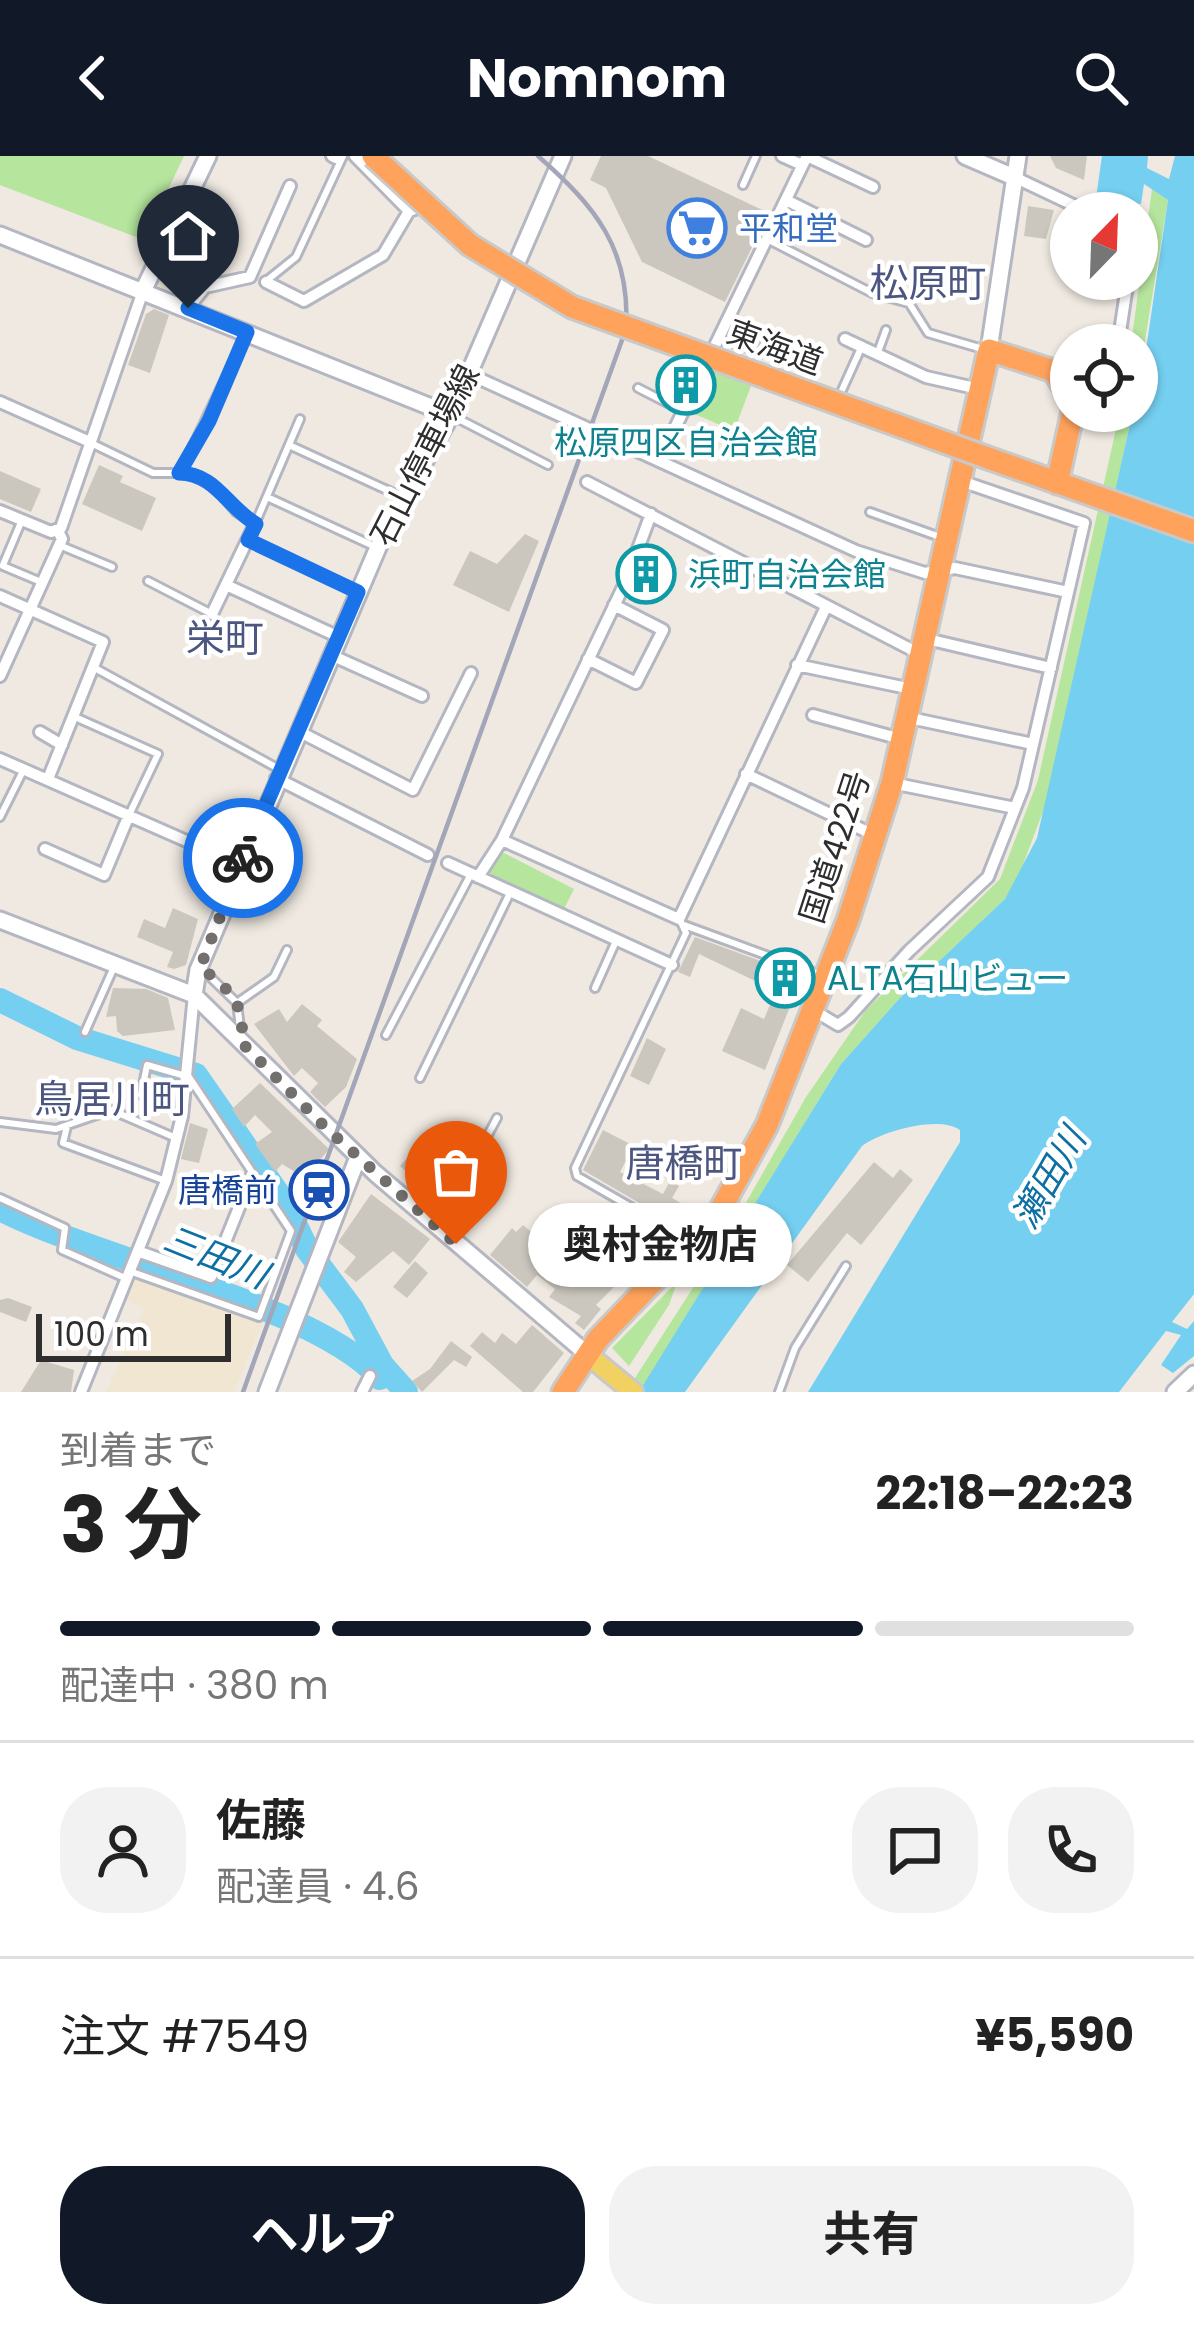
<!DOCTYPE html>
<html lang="ja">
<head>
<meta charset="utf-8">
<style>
  :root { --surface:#fff; --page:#f2f2f2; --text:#222; --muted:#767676; --line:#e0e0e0; --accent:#111827 }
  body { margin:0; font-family:Poppins,"Noto Sans JP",sans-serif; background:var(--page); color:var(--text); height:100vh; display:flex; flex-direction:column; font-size:45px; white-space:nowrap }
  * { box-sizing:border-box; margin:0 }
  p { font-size:39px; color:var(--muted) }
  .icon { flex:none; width:66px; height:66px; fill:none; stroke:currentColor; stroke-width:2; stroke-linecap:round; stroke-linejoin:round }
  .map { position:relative; height:1236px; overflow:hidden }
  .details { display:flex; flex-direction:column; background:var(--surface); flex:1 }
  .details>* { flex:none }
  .needle { width:78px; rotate:23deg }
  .fabs { position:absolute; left:1050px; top:36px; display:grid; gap:24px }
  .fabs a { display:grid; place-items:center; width:108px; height:108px; border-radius:50%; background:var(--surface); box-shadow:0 3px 9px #0004; font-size:60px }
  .scale { position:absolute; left:36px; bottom:30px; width:195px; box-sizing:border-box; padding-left:12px; border:6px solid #2e2e2e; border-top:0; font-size:33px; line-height:42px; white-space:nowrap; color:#2e2e2e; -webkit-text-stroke:9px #fff; paint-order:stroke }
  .pin { position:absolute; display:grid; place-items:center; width:102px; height:102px; color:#fff; margin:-123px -51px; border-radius:50% 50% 50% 0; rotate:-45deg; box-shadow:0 0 12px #0007 }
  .pin .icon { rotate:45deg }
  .courier { position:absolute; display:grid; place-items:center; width:120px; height:120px; margin:-60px; border:9px solid #1a73e8; border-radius:50%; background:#fff; color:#222; box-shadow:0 3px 15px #0007 }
  .bubble { position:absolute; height:84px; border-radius:42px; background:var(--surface); box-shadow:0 3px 9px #0004; font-size:39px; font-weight:700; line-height:84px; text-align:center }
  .headline em { font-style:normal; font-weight:700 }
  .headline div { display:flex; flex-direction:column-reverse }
  .headline { display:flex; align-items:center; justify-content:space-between; height:204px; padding:0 60px }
  h1 { font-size:78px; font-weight:700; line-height:90px }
  .bar { display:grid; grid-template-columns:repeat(4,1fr); gap:18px 12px; align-content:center; height:144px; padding:0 60px }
  .bar i { height:15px; border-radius:9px; background:var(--line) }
  .bar .on { background:var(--accent) }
  .bar p { grid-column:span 4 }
  .line { display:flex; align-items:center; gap:30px; padding:0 60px; border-top:3px solid var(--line) }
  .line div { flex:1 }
  .round { display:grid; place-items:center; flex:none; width:126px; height:126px; border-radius:48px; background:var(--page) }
  .primary-button { display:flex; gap:24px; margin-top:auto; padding:24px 60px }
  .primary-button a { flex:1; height:138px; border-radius:48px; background:var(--accent); color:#fff; font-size:48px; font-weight:700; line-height:138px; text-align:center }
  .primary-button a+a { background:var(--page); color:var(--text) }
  header { display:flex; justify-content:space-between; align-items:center; height:156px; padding:0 60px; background:var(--accent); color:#fff; font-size:54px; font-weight:700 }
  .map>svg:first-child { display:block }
  .education { fill:#f0e6d1 }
  .green { fill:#b6e59e }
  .water { fill:#75cff0 }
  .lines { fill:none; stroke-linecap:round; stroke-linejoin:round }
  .river { stroke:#75cff0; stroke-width:24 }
  .building { fill:#cbc7bf }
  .lane-casing { stroke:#b4b7c1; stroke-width:12 }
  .street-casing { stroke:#b4b7c1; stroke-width:16 }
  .secondary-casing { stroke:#b4b7c1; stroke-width:21 }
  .primary-casing { stroke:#c9c9c9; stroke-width:24 }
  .highway-casing { stroke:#c9c9c9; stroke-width:27 }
  .lane { stroke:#fff; stroke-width:6 }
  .street { stroke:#fff; stroke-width:10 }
  .secondary { stroke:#fff; stroke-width:15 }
  .primary { stroke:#f2d163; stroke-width:18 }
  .highway { stroke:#ffa35c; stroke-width:21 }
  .rail { stroke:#a3a6b8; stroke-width:4.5 }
  .highway-bridge-casing { stroke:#c9c9c9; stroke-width:27; stroke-linecap:butt }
  .highway-bridge { stroke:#ffa35c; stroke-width:21 }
  .done { stroke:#726f6d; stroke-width:12; stroke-dasharray:0 21.6 }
  .route { stroke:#1a73e8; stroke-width:15 }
  .labels { text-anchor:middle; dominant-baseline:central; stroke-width:9; stroke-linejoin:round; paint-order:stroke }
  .shop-label { font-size:33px; fill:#366cbe; stroke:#fff; text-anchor:start }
  .street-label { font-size:33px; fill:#2e2e2e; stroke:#fff }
  .culture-label { font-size:33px; fill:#0d838f; stroke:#fff; text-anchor:start }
  .transit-label { font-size:33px; fill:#164399; stroke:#fff; text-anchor:end }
  .water-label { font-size:36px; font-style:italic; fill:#0d6fa3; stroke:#fff }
  .quarter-label { font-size:39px; fill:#4d5680; stroke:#fff }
</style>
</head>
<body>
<header><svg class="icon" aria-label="back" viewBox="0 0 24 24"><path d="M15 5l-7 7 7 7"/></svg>Nomnom<svg class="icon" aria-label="search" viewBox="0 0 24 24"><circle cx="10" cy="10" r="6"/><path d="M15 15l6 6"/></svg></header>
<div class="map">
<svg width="1194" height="1236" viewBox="0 0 1194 1236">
  <rect width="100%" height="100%" fill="#efe9e1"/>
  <path class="education" d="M136 1119 262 1167 234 1236H106L144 1153 125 1143Z"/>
  <path class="green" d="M0 0H184L144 84 0 29Z
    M1152 33 1168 44 1137 233V189H1131Z
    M710 215 751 230 734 275 690 256Z
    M1120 255H1133L1045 650 1018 722 1005 743 899 843 841 908 648 1223 639 1236H626L734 1068 806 941 866 854 1000 723 1038 624Z
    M504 697 574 733 562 757 493 723 488 712 493 701Z
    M677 1126 669 1149 629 1210 612 1192Z"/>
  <path class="water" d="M1102 0H1148L1147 12 1169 23 1175 0H1194V1138L1172 1166 1187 1173 1194 1165V1200L1173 1217 1161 1209 1181 1179 1166 1175 1119 1236H808L960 986V974C939 959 882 975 862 990L685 1236H639L841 908 899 843 1005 743 1037 682 1133 255H1137L1168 44 1144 28 1141 48 1096 42Z"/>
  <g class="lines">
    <path class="river" d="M0 844 77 882 196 919 286 1049 307 1093 352 1153 382 1209 406 1236
      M0 1053C94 1102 317 1150 380 1222"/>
  </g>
  <path class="building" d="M601 0H648L769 57 725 146 642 106 606 32 590 24Z
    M1050 0H1087L1084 24 1056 12Z
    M1028 50 1054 54 1046 83 1024 80Z
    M154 153 169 159 150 217 128 209 146 158Z
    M742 168 782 184 775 200 766 196 763 204 731 193Z
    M99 309 123 320 120 326 156 342 142 375 82 348Z
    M0 315 41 333 31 356 0 343Z
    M525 378 539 385 509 456 453 429 470 395 497 408Z
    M173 752 198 763 186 809 174 813 167 811 173 796 137 781 144 763 165 772Z
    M695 781 802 820 765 914 722 895 741 852 764 863 776 835 699 798 690 821 678 816Z
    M113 832 146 833 168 842 175 874 123 880 117 875 116 860 106 861Z
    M302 848 322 864 317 870 357 903 346 931 325 951 310 936 318 927 302 912 294 920 254 868 279 853 287 866Z
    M647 882 666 893 649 929 630 920Z
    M260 927 329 993 305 1022 282 1008 275 1016 255 988 272 976 255 959 244 971 232 953Z
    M190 967 208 973 199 1007 181 1003Z
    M603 974 634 990 620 1016 663 1038 670 1025 679 1030 672 1042 691 1053 680 1071 583 1014Z
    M416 992 426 1001 424 1012 439 1026 452 1012 459 1017 432 1050 410 1031 416 1024 400 1010Z
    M874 1006 893 1022 900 1013 913 1024 861 1089 847 1077 808 1126 787 1109Z
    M465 1033 488 1044 463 1073 444 1058Z
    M371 1038 430 1083 409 1109 393 1095 356 1126 344 1116 356 1101 338 1086Z
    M595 1048 614 1060 619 1053 632 1060 619 1078 631 1088 623 1099 636 1109 596 1149 601 1153 584 1174 575 1167 581 1160 549 1141 555 1133 537 1119 527 1131 490 1099 512 1072 516 1076 523 1069 530 1075 541 1060 572 1078Z
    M415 1105 428 1117 407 1142 393 1131Z
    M8 1142 32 1151 26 1166 0 1156V1144Z
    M532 1169 564 1197 533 1236H523L470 1190 482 1176 495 1187 502 1177 516 1188Z
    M451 1185 472 1201 466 1211 454 1204 422 1236 412 1225 430 1213Z
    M41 1204 74 1214 71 1236H21Z"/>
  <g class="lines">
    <g class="lane-casing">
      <path id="lane" d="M743 29 756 0
        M767 83 872 137 909 147 928 177 986 194
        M265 126 296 101 343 0
        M878 196 886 174
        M638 232 681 254
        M838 243 861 192
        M451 259 548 309
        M93 288 153 317H186L212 327 236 356 255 368 300 263
        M289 289 400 340
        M181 315 245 181
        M267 341 378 392
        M870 356 940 381
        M248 384 358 437
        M59 389 112 411
        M3 409 22 364
        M3 410 41 426
        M148 425 212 458
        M93 511 279 613
        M75 561 158 598 129 659
        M0 661 24 613
        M680 764 686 777 575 1012 577 1020 685 1082
        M684 769 823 820
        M203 814 237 847 241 880
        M595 832 616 785
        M237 847 274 821 287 794
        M85 876 114 811
        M386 879 471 718
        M420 922 510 737
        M0 966 56 973 111 954 176 982
        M67 970 63 987 166 1025
        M0 1042 65 1072 62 1094 125 1122
        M430 1063 464 1023 497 962
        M132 1116 259 1161 291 1075 189 921 147 909 141 939
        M779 1236 795 1192 846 1110"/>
    </g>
    <g class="street-casing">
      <path id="street" d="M332 0 336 2
        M355 0 409 55 421 51
        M782 0 802 9
        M807 0 873 31
        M1016 22 1090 57
        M786 44 866 84
        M266 126 304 145 383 99 409 55
        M188 152 205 131 250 121 290 30
        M845 183 926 221 979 233
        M1118 189 1128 123
        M469 218 856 395 925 417 955 412 1068 436
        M0 246 90 286
        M1105 262 1107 255
        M659 305 807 0
        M587 326 920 498
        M0 355 51 376 61 372 143 135
        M651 358 626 425 502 684 679 763 826 451
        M226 429 339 481
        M0 440 103 486 48 623
        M212 458 255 368
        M927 483 1051 512
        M331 499 422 540
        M588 503 636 527 663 474 614 449
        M797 509 912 533
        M0 520 62 383 58 375
        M813 559 901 583
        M910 562 1033 588
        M298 575 413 634 471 517
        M40 576 62 589
        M0 603 241 709
        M746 618 876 680
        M276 622 428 699
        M892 627 1015 652
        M45 693 104 719 129 659
        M448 707 672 809
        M478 721 502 684
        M813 854 838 869 849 861 909 795 988 721 1023 632 1084 367 961 325
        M140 1096 211 1121 252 1019
        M81 1236 166 1025 182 960 194 839
        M362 1236 370 1220"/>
    </g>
    <g class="secondary-casing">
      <path id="secondary" d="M965 0 1016 22
        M0 79 451 259
        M143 135 208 0
        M989 194 1018 0
        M0 764 194 839 375 1017 587 1198
        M194 839 198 814 385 375 451 259 563 0
        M267 1236 358 1001
        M1175 1236 1194 1218"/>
    </g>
    <g class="primary-casing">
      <path id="primary" d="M587 1198 633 1236"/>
    </g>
    <g class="highway-casing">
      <path id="highway" d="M988 302 1194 375
        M1057 327 1073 255
        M563 1236 598 1183 718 1058 767 969 848 764 892 627 989 194 1054 215 1071 243"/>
    </g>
    <use href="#lane" class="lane"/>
    <use href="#street" class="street"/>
    <use href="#secondary" class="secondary"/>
    <use href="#primary" class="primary"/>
    <use href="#highway" class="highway"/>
    <path class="rail" d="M243 1236 626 173C631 93 595 50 538 0"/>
    <g class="highway-bridge-casing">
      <path id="highway-bridge" d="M373 0 470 89 572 151 988 302"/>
    </g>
    <use href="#highway-bridge" class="highway-bridge"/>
  </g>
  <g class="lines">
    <path class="done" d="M243 702 200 812C226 828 249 852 240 885L327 973 456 1088"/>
    <path class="route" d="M188 152 247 176 209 265 179 317C216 318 226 350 256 368L248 384 358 436 243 702"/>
  </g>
  <defs>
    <g id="supermarket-ring" transform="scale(3)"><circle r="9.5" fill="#fff" stroke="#3f7fe0" stroke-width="1.5"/><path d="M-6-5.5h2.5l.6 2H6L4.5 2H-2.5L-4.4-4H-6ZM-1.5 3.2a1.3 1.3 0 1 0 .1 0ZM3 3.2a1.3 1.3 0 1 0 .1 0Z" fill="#3f7fe0"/></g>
    <g id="building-ring" transform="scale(3)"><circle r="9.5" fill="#fff" stroke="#0f9aa8" stroke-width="1.5"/><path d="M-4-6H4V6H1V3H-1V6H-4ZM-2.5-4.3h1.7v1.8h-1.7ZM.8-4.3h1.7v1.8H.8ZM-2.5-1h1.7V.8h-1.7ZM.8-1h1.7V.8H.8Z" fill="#0f9aa8"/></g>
    <g id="station-ring" transform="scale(3)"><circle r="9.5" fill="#fff" stroke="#1a4fb4" stroke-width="1.5"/><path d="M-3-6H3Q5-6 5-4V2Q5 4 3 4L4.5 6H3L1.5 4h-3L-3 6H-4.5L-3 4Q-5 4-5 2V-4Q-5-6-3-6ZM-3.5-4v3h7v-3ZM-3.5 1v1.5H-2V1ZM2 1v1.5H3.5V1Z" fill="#1a4fb4"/></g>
  </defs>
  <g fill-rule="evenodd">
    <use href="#supermarket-ring" x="697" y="72"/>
    <use href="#building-ring" x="686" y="229"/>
    <use href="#building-ring" x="646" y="418"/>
    <use href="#building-ring" x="785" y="822"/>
    <use href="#station-ring" x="319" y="1034"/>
  </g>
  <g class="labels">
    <g class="shop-label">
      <text x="739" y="72">平和堂</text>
    </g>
    <g class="street-label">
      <text transform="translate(775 191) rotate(20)">東海道</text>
      <text transform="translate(425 299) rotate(-63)">石山停車場線</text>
      <text transform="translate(835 691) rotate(-72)">国道422号</text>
    </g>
    <g class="culture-label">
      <text x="686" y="286" text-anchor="middle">松原四区自治会館</text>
      <text x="688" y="418">浜町自治会館</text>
      <text x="827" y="822">ALTA石山ビュー</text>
    </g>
    <g class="transit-label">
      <text x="277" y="1034">唐橋前</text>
    </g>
    <g class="water-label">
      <text transform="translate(1049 1022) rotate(-60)">瀬田川</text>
      <text transform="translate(216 1101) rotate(22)">三田川</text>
    </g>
    <g class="quarter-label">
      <text x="928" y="127">松原町</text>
      <text x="225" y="482">栄町</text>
      <text x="112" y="943">鳥居川町</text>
      <text x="684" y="1007">唐橋町</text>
    </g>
  </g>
</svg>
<div class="fabs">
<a><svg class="needle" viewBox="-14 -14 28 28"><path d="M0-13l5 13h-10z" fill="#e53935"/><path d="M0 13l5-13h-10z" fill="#767676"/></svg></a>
<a><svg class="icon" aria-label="locate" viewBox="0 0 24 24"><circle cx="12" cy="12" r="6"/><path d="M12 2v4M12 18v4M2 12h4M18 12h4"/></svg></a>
</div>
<div class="scale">100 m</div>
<div class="pin" style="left:456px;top:1088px;background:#ea580c"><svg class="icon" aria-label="bag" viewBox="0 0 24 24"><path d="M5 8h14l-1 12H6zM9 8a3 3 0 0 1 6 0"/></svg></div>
<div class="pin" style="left:188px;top:152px;background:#1f2937"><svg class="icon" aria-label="home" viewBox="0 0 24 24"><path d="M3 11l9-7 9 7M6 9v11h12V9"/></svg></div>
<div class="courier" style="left:243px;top:702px"><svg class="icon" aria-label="bike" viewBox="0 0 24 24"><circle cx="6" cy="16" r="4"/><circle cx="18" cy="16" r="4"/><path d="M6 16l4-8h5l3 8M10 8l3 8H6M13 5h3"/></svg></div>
<div class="bubble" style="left:528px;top:1047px;width:264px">奥村金物店</div>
</div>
<section class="details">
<div class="headline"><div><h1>3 分</h1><p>到着まで</p></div><em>22:18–22:23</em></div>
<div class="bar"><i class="on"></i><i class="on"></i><i class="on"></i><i></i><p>配達中 · 380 m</p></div>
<div class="line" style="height:216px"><a class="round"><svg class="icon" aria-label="person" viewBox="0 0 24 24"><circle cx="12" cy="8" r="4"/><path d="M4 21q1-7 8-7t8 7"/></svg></a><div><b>佐藤</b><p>配達員 · 4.6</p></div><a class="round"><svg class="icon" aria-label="chat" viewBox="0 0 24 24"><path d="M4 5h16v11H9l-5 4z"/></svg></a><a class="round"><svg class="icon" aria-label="phone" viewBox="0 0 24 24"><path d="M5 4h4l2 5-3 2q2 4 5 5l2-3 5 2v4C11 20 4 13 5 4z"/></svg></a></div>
<div class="line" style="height:156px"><div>注文 #7549</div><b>¥5,590</b></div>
<div class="primary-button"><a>ヘルプ</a><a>共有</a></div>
</section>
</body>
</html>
